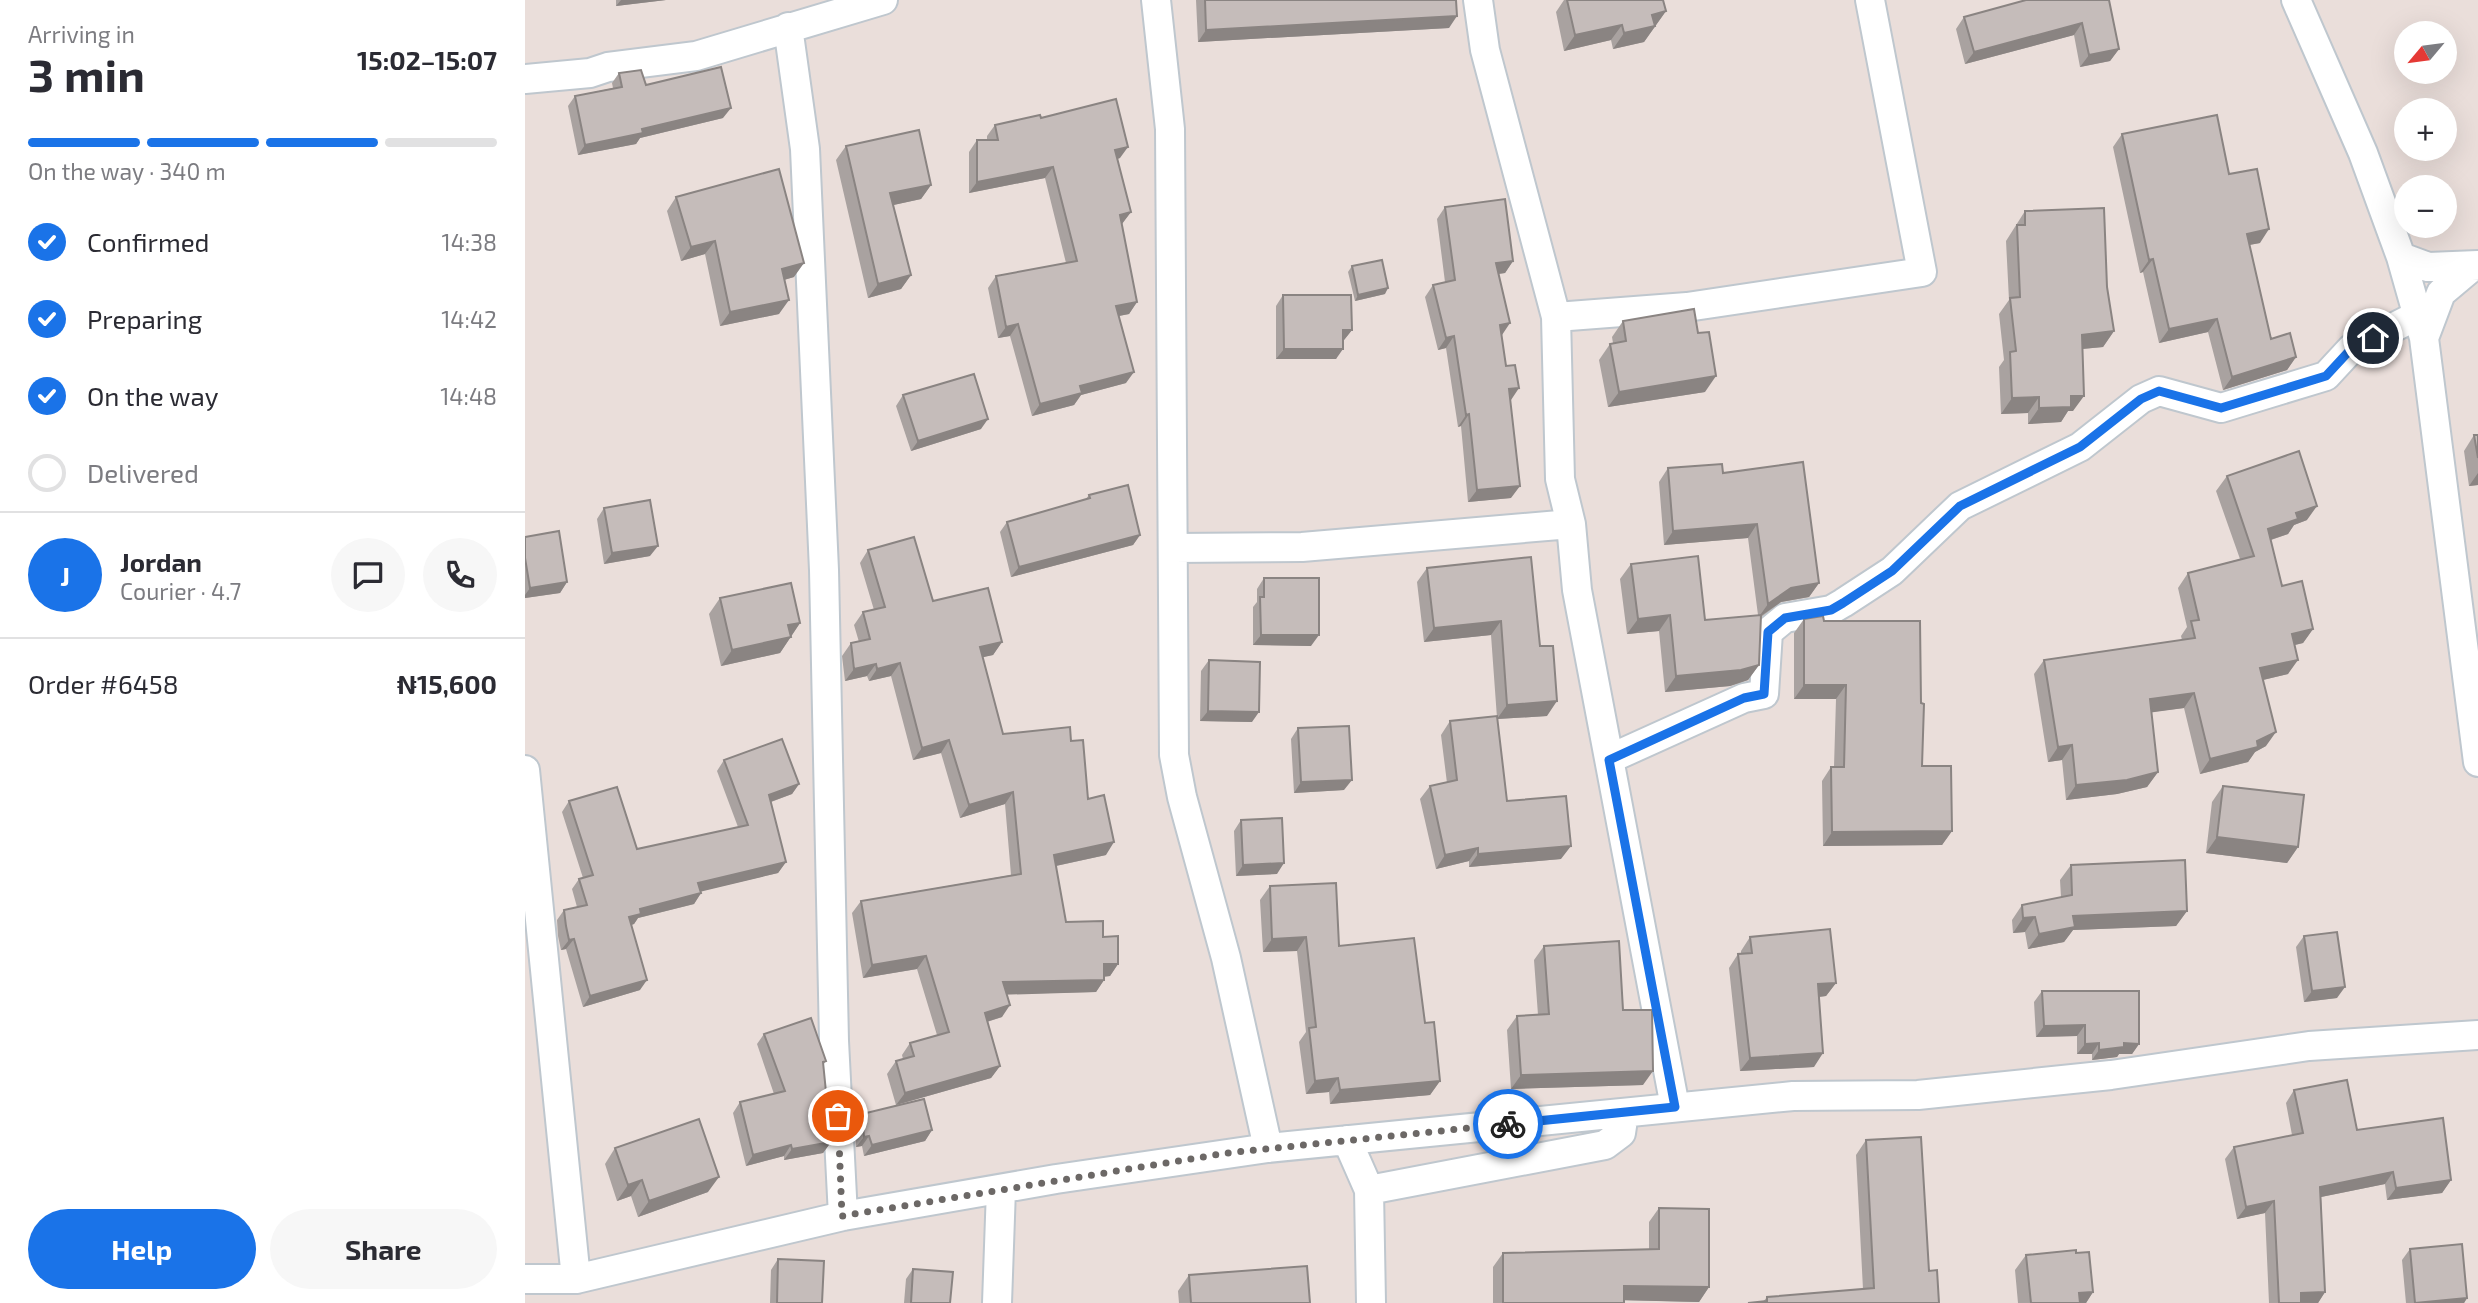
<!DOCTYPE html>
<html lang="en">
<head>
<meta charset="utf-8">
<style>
  :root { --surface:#fff; --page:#f7f7f7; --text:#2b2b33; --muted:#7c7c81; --line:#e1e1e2; --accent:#1a73e8 }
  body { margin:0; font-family:"Exo 2",sans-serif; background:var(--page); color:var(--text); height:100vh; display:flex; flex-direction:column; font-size:26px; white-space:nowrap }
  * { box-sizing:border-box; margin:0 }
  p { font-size:23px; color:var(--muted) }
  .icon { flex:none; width:38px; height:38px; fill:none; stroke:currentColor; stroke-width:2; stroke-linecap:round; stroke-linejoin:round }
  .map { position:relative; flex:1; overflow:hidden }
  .panel { display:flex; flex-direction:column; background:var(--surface); width:525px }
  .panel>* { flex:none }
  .needle { width:46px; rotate:241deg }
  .controls { position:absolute; left:1869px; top:21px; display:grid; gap:14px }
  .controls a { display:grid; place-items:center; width:63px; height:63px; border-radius:50%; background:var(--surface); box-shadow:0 7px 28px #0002; font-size:35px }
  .pin { position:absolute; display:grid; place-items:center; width:60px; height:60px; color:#fff; margin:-30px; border:4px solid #fff; border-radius:50%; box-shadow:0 2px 7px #0007 }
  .courier { position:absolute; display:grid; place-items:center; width:70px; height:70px; margin:-35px; border:5px solid #1a73e8; border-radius:50%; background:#fff; color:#222; box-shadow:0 2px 9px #0007 }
  .headline em { font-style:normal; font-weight:700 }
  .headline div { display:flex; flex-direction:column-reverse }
  .headline { display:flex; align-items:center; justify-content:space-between; height:119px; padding:0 28px }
  h1 { font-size:46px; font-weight:700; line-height:52px }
  .bar { display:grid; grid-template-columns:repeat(4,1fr); gap:10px 7px; align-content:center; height:84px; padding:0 28px }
  .bar i { height:9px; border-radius:5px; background:var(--line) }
  .bar .selected { background:var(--accent) }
  .bar p { grid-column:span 4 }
  .line { display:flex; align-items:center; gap:18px; padding:0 28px; border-top:2px solid var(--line) }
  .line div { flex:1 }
  .round { display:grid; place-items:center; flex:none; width:74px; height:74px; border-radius:37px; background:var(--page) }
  ol { padding:0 28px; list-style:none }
  li { display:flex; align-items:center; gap:21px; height:77px }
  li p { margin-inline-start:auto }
  li .icon { padding:7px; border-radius:50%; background:var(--accent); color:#fff; stroke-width:4 }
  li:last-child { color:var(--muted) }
  li i { width:38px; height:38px; border:4px solid var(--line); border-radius:50% }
  .button { display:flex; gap:14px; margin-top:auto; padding:14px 28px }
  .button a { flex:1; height:80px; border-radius:42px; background:var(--accent); color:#fff; font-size:28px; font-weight:700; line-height:80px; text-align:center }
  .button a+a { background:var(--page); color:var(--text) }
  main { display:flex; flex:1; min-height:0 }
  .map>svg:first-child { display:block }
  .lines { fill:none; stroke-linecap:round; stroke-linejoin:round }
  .minor-casing { stroke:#bfc7ce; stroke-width:32 }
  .minor { stroke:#fff; stroke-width:28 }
  .wall { fill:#a9a2a0 }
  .shaded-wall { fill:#8a8482 }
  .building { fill:#c5bcba; stroke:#8a8482; stroke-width:2 }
  .done { stroke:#6c6866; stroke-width:7; stroke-dasharray:0 12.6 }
  .route { stroke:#1a73e8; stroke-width:9 }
</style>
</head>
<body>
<main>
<section class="panel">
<div class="headline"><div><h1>3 min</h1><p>Arriving in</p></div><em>15:02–15:07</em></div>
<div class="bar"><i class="selected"></i><i class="selected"></i><i class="selected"></i><i></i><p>On the way · 340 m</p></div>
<ol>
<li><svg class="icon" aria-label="check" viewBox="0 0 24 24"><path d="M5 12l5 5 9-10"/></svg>Confirmed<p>14:38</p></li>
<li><svg class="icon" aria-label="check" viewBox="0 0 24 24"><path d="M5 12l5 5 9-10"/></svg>Preparing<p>14:42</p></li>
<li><svg class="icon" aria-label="check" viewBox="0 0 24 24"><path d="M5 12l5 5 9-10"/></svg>On the way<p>14:48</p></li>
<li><i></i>Delivered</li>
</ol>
<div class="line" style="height:126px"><b class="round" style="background:var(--accent);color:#fff">J</b><div><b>Jordan</b><p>Courier · 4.7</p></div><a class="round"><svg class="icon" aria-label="chat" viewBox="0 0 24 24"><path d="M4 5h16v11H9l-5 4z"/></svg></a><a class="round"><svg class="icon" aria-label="phone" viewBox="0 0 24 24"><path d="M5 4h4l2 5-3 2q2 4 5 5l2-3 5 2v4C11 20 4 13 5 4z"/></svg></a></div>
<div class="line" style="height:91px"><div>Order #6458</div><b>₦15,600</b></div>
<div class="button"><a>Help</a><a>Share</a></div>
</section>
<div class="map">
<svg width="1953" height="1303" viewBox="0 0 1953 1303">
  <rect width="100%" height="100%" fill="#eadeda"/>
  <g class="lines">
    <g class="minor-casing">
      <path id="minor" d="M631 0 645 129 649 755 657 797 701 958 743 1148
        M953 0 960 50 1031 317
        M1771 0 1838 153 1876 257 1899 338 1953 762
        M263 27 280 149 299 570 309 1041 318 1216
        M0 79 65 73 83 67 171 56 358 0
        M1876 257 1903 267 1953 265
        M1899 338 1916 293 1947 267
        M1046 524 1052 590 1150 1107
        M649 548 777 547 1046 524 1035 479 1031 317 1162 307 1397 272 1345 0
        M1084 759 1219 698 1239 694 1243 632 1260 618 1306 610 1318 603 1367 571 1435 506 1555 447 1616 399 1634 391 1696 408 1801 376 1826 349 1893 315
        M0 770 51 1279
        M822 1140 844 1190 846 1303
        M844 1190 1080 1145 1096 1133 1099 1113
        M0 1279H51L318 1216 531 1179 743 1148 1268 1096 1393 1095 1586 1075 1784 1046 1953 1035
        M472 1303 476 1189"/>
    </g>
    <use href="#minor" class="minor"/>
  </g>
  <path class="wall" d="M91 0H141L91 6Z
    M671 0H931L924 28 673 42Z
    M1039 0H1138L1141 11 1119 42 1088 49 1086 40 1039 51 1031 12Z
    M1584 0 1594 49 1585 61 1555 67 1549 35 1440 64 1431 29 1439 17Z
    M94 73 121 85 198 118 115 138 111 144 53 155 43 106 50 96 88 88 87 83Z
    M516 118 595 158 592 159 606 212 596 224 612 302 604 314 594 316 601 383 556 395 549 405 507 416 485 336 473 338 463 288 471 276 541 263 520 178 444 193V152L452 140H462V136L470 125Z
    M1597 134 1704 174 1735 243 1724 245 1746 339 1771 357 1762 370 1698 390 1683 332 1634 343 1618 272 1615 273 1588 147Z
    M321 146 406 185 396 199 368 205 386 275 376 289 343 298 311 160Z
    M151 197 269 277 259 280 254 314 195 326 180 254 156 261 142 211Z
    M920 207 988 261 980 273 974 274 976 335 986 399V498L943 502 936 426 933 427 921 348 913 350 900 297 908 285 920 282 912 219Z
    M1500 211 1582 287 1589 331 1578 347 1557 349 1548 411H1543L1536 422 1503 424V413L1476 414 1474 367 1479 360 1474 314 1484 300 1481 241Z
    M827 266 860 294 830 301 823 272Z
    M758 295 827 330 819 340H818L811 359H751V306Z
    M1098 321 1180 392 1083 407 1074 360 1085 344 1088 343 1087 337Z
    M378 395 456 429 386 451 371 406Z
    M1949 435H1953V485L1944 486 1939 451Z
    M1143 468 1198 473 1294 583 1284 597 1256 602 1236 617 1234 665 1223 680 1205 686 1140 692 1134 631 1102 634 1095 579 1106 564 1180 620 1233 615 1223 538 1139 545 1134 482Z
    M1702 476 1782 520 1769 525 1763 534 1746 540 1757 586 1788 629 1778 643 1770 645 1763 674 1738 680 1741 746 1730 752 1723 762 1675 774 1659 708 1626 712 1633 772 1622 787 1592 794 1541 800 1537 760 1523 762 1509 674 1519 660 1657 640 1656 636 1662 627 1653 588 1663 573 1715 559 1691 491Z
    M564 495 615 535 608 545 486 577 475 532 482 522 561 499Z
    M79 508 125 556 79 564 72 519Z
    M0 537 42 582 35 593 0 598Z
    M343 550 408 601 477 642 468 655 457 657 478 734 546 741 581 855 531 866 541 922 578 937 593 964 585 976 579 977V980L571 992 482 994 477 1017 462 1022 475 1066 466 1078 371 1105 362 1074 371 1061 378 1059 377 1055 385 1043 412 1035 392 969 338 978 327 913 336 901 486 875 480 804 435 818 416 753 388 760 366 676 344 681 342 676 320 681 317 656 326 643 334 642 329 625 338 612 349 610 335 563Z
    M1006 557 1022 716 972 719 982 801 1036 859 944 867V861L911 869 895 799 905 786 922 783 916 735 925 721 972 718 966 635 899 642 892 582 902 568Z
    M739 578 786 646 728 645V607L732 602V589Z
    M195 598 275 623 255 653 196 666 184 614Z
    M1279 619 1299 621 1396 703 1397 766 1427 831 1417 845 1298 846 1297 781 1306 767H1309L1311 699H1269V633Z
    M684 660 727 722 675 721 676 671Z
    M773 728 819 790 769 793 766 739Z
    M199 760 274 784 267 794 246 802 261 862 253 873 175 891 176 893 169 904 113 918 109 924 106 925 115 990 58 1007 41 949 36 950 33 936 32 920 39 910 52 907 47 889 54 879 58 878 37 812 44 801 112 849 213 827 192 771Z
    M1698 786 1773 847 1762 863 1681 853 1687 802Z
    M716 820 752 874 711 876 709 831Z
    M1546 865 1662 911 1651 926 1548 930 1539 942 1503 949 1500 932 1488 933 1487 920 1497 905 1536 897 1535 880Z
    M745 886 900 1023 915 1081 905 1095 805 1104 804 1092 781 1094 774 1042 781 1032 772 951 738 952 735 900Z
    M1779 936 1812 998 1779 1002 1771 947Z
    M1225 937 1311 983 1301 996 1294 997 1289 1067 1215 1071 1204 968 1213 954H1216V951Z
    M1019 946 1098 1010 1118 1085 986 1089 982 1030 992 1016 1013 1015 1009 960Z
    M1517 991 1614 1044 1607 1054H1594L1592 1057 1567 1060V1054H1552V1036L1511 1037 1509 1002Z
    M239 1034 301 1061 298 1065 306 1142 298 1153 259 1160V1156L221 1166 208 1113 215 1102 249 1094 232 1044Z
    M1769 1090 1832 1130 1926 1180 1917 1193 1862 1200 1860 1184 1796 1197 1800 1292 1793 1303H1744L1740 1213 1712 1219 1700 1159 1709 1147 1767 1135 1761 1103Z
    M337 1114 407 1130 400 1141 339 1156 337 1146 331 1147 330 1124Z
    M1341 1140 1404 1271 1414 1303 1238 1302 1242 1297 1338 1289 1331 1155Z
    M90 1148 183 1192 113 1217 106 1196 92 1201 80 1164Z
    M1134 1208 1184 1287 1174 1302 1099 1300V1303H968V1267L978 1253 1124 1250V1222Z
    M1885 1249 1942 1298 1939 1303H1881L1877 1260Z
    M1551 1253 1568 1292 1561 1303H1493L1490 1270 1501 1255Z
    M253 1259 297 1303H245L246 1270Z
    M388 1269 425 1303H379L381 1279Z
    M664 1275 785 1303H654L653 1291Z"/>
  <path class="shaded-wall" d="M96 0H141L91 6Z
    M1141 11 1119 42 1088 49 1099 33 1127 15Z
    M932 16 924 28 673 42 681 30Z
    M1557 23 1549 35 1440 64 1449 52Z
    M1097 25 1086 40 1039 51 1050 35Z
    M1594 49 1585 61 1555 67 1564 55Z
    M206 108 198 118 115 138 111 144 53 155 60 145 117 129Z
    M603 147 595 158 582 162 590 150Z
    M528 167 520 178 444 193 452 182Z
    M406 185 396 199 355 208 365 193Z
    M606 212 597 224 586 227 595 215Z
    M1744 229 1735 243 1713 247 1722 234Z
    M190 241 180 254 156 261 166 247Z
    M1628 259 1618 272 1615 273 1624 260Z
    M988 261 980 273 963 275 971 263Z
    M279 263 269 277 248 283 257 269Z
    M386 275 376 289 343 298 353 284Z
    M863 288 860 294 830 301 833 295Z
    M264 300 254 314 195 326 205 312Z
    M612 302 604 314 583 318 591 306Z
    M1692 319 1683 332 1634 343 1644 329Z
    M985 323 977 335 975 325Z
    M493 324 485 336 473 338 481 327Z
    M818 330H827L819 340H811Z
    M1589 331 1578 347 1546 350 1557 335Z
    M929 336 921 348 913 350 921 338Z
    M759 349H818L811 359H751Z
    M1771 357 1762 370 1698 390 1707 377Z
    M609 372 601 383 556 395 549 405 507 416 515 404 555 386Z
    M1191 376 1180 392 1083 407 1094 392Z
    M994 388 986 400 984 389Z
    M1546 396H1559L1548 411H1543L1536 422 1503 424 1514 408Z
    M1514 397 1503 413 1476 414 1487 398Z
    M944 414 936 426 933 427 941 415Z
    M463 419 456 429 386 451 393 441Z
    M1953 473V485L1944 486Z
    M995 486 986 498 943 502 952 490Z
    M1792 506 1782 520 1769 525 1763 534 1733 544 1743 529 1771 513Z
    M1232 524 1223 538 1139 545 1148 531Z
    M615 535 608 545 486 577 494 567Z
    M133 546 125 556 79 564 87 553Z
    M42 582 35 593 0 598V595L5 588Z
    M1294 583 1284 597 1256 602 1233 618 1243 604 1266 588Z
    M1145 615 1134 631 1102 634 1113 619Z
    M976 621 966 635 899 642 909 628Z
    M275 623 255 653 196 666 207 650 263 625Z
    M1788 629 1778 643 1757 648 1767 634Z
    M736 635H794L786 646 728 645Z
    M477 642 468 655 446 660 455 647Z
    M1773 660 1763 674 1725 683 1735 668Z
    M375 663 366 676 344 681 352 669Z
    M351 664 342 676 320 681 329 669Z
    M1234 665 1223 680 1205 686 1140 692 1151 676Z
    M1279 685H1321L1311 699H1269Z
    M1669 693 1659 708 1615 714 1625 699Z
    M1032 701 1022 716 972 719 982 705Z
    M683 711 734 712 727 722 675 721Z
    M1751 732 1741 746 1730 752 1723 762 1675 774 1685 759 1732 741Z
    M424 740 416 753 388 760 397 748Z
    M1547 745 1537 760 1523 762 1533 747Z
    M1633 772 1622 787 1592 794 1541 800 1551 785Z
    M827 780 819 790 769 793 776 782Z
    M274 784 267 794 237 805 244 795Z
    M488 792 480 804 435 818 444 805Z
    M1427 831 1417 845 1298 846 1307 832Z
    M1692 837 1773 847 1762 863 1681 853Z
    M589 842 581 855 521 868 529 855Z
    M1046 846 1036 859 944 867 953 854Z
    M953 848 944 861 911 869 920 855Z
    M261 862 253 873 166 894 173 883Z
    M759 863 752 874 711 876 718 865Z
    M176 893 169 904 113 918 109 924 97 928 104 917 115 909Z
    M1662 911 1651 926 1548 930 1539 942 1503 949 1514 934 1548 916Z
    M1510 917 1500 932 1488 933 1498 918Z
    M781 937 772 951 738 952 747 939Z
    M49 939 41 949 36 950 44 940Z
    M401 956 392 969 338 978 347 965Z
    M579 964H593L585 976 570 977Z
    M122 980 115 990 58 1007 65 996Z
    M579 980 571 992 470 995 478 982Z
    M1311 983 1301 996 1284 998 1293 984Z
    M1820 987 1812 998 1779 1002 1787 991Z
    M485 1005 477 1017 451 1025 460 1013Z
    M1560 1025 1552 1036 1511 1037 1519 1026Z
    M1574 1043 1567 1054H1552L1560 1044Z
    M1599 1043 1614 1044 1607 1054H1594L1592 1057 1567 1060 1574 1050Z
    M1298 1053 1289 1067 1215 1071 1225 1058Z
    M475 1066 466 1078 371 1105 380 1093Z
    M1128 1071 1118 1085 986 1089 996 1075Z
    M813 1078 804 1092 781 1094 790 1081Z
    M915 1081 905 1095 805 1104 815 1090Z
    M407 1130 400 1141 339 1156 347 1145Z
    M344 1136 337 1146 331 1147 339 1137Z
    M306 1142 298 1153 259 1160 267 1149Z
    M266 1145 259 1156 221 1166 228 1155Z
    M1868 1172 1860 1184 1786 1199 1795 1187Z
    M194 1177 183 1192 113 1217 124 1201Z
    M117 1180 106 1196 92 1201 103 1185Z
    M1926 1180 1917 1193 1862 1200 1871 1188Z
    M1749 1201 1740 1213 1712 1219 1721 1207Z
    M1099 1286 1184 1287 1174 1302 1089 1300Z
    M1568 1292 1561 1303H1548L1554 1293Z
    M1800 1292 1793 1303H1767L1776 1293Z
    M1942 1298 1939 1303H1890Z"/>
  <path class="building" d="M680 0H931L932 16 681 30Z
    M1042 0H1138L1141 11 1127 15 1130 26 1099 33 1097 25 1050 35Z
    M1501 0H1584L1594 49 1564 55 1557 23 1449 52 1439 17Z
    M196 67 206 108 117 129 118 133 60 145 50 96 97 87 94 73 116 70 121 85Z
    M591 99 603 147 590 150 606 212 595 215 612 302 591 306 609 372 555 386 557 393 515 404 493 324 481 327 471 276 552 261 528 167 452 182V140H473L470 125 515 115 516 118Z
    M1692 115 1704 174 1732 169 1744 229 1722 234 1746 339 1765 333 1771 357 1707 377 1692 319 1644 329 1628 259 1624 260 1597 134Z
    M394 130 406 185 365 193 386 275 353 284 321 146Z
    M254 169 279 263 257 269 264 300 205 312 190 241 166 247 151 197Z
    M980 199 988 261 971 263 985 323 975 325 981 366 990 365 994 388 984 389 995 486 952 490 944 414 941 415 929 336 921 338 908 285 930 280 920 207Z
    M1579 208 1582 287 1589 331 1557 335 1559 396H1546V407L1514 408V397L1487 398 1485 352 1491 351 1485 298 1495 297 1492 225H1500V211Z
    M857 260 863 288 833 295 827 266Z
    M758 295H826L827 330H818V349H759Z
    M1169 309 1173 333 1184 332 1191 376 1094 392 1085 344 1101 341 1098 321Z
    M449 374 463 419 393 441 378 395Z
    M1949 435H1953V458Z
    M1774 451 1792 506 1771 513 1773 519 1743 529 1757 586 1777 581 1788 629 1767 634 1773 660 1735 668 1751 732 1732 741 1733 747 1685 759 1669 693 1625 699 1633 772 1602 780 1551 785 1547 745 1533 747 1519 660 1670 638 1666 621 1674 620 1663 573 1729 556 1702 476Z
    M1278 462 1294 583 1266 588 1243 604 1232 524 1148 531 1143 468 1197 464 1198 473Z
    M603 485 615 535 494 567 482 522 565 498 564 495Z
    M125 500 133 546 87 553 79 508Z
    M34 531 42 582 5 588 0 558V537Z
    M389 537 408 601 463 588 477 642 455 647 478 734 545 727 546 741 558 740 563 799 579 795 589 842 529 855 541 922 578 921V937L593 936V964H579V980L478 982 485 1005 460 1013 475 1066 380 1093 371 1061 389 1056 385 1043 424 1032 401 956 347 965 336 901 496 874 488 792 444 805 424 740 397 748 375 663 352 669 351 664 329 669 326 643 345 639 338 612 360 607 343 550Z
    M1173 556 1180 620 1236 615 1234 665 1216 670 1151 676 1145 615 1113 619 1106 564Z
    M1006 557 1015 646H1028L1032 701 982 705 976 621 909 628 902 568Z
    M739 578H794V635H736L735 597H739Z
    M266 583 275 623 263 625 266 637 207 650 195 598Z
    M1298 616 1299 621H1395L1396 703 1399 704 1397 766H1426L1427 831 1307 832 1306 767H1319L1321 685H1279V619Z
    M684 660 735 662 734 712 683 711Z
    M972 716 982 801 1041 796 1046 846 953 854V848L920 855 905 786 932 780 925 721Z
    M824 726 827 780 776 782 773 728Z
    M257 739 274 784 244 795 261 862 173 883 176 893 115 909 116 914 104 917 122 980 65 996 49 939 44 940 41 926 39 910 62 905 54 879 68 875 44 801 92 787 112 849 223 825 199 760Z
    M1698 786 1779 795 1773 847 1692 837Z
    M757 818 759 863 718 865 716 820Z
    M1660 860 1662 911 1548 916 1550 927 1514 934 1510 917 1498 918 1497 905 1547 895 1546 865Z
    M811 883 814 946 889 938 900 1023 909 1022 915 1081 815 1090 813 1078 790 1081 784 1028 791 1027 781 937 747 939 745 886Z
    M1305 929 1311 983 1293 984 1298 1053 1225 1058 1213 954 1227 953 1225 937Z
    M1812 932 1820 987 1787 991 1779 936Z
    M1094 941 1098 1010H1127L1128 1071 996 1075 992 1016 1024 1014 1019 946Z
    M1517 991H1614V1044L1599 1043V1047L1574 1050V1043L1560 1044V1025L1519 1026Z
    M286 1018 301 1061 298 1062 306 1142 267 1149 266 1145 228 1155 215 1102 260 1091 239 1034Z
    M1822 1080 1832 1130 1918 1118 1926 1180 1871 1188 1868 1172 1795 1187 1800 1292 1776 1293V1303H1754L1749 1201 1721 1207 1709 1147 1778 1133 1769 1090Z
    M399 1099 407 1130 347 1145 344 1136 339 1137 337 1114Z
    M174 1119 194 1177 124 1201 117 1180 103 1185 90 1148Z
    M1396 1137 1404 1271 1412 1270 1414 1303H1223L1242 1301V1297L1349 1288 1341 1140Z
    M1134 1208 1184 1209V1287L1099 1286V1303H978V1253L1134 1249Z
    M1937 1244 1942 1298 1890 1303 1885 1249Z
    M1551 1250V1253L1564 1252 1568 1292 1554 1293 1555 1303H1506L1501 1255Z
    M253 1259 299 1261 297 1303H252Z
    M782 1266 785 1303H666L664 1275Z
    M388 1269 428 1272 425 1303H386Z"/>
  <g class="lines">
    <path class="done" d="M313 1116 317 1216 702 1153 983 1124"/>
    <path class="route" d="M983 1124 1150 1107 1084 760 1219 698 1239 694 1243 632 1260 618 1306 610 1318 603 1367 571 1435 506 1555 447 1616 399 1634 391 1696 408 1801 376 1826 349 1848 338"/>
  </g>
</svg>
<div class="controls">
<a><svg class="needle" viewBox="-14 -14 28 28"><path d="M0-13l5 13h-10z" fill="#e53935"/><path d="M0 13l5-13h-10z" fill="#7c7c81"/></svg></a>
<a>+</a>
<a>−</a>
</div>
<div class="pin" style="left:313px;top:1116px;background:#ea580c"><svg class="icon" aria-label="bag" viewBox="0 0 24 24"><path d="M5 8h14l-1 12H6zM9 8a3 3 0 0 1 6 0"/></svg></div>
<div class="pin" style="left:1848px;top:338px;background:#1f2937"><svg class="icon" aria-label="home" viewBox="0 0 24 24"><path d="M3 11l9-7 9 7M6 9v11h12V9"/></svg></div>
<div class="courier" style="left:983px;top:1124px"><svg class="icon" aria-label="bike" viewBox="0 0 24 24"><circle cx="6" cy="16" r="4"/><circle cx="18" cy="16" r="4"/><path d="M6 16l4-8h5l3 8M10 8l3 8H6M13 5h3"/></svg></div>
</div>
</main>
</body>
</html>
